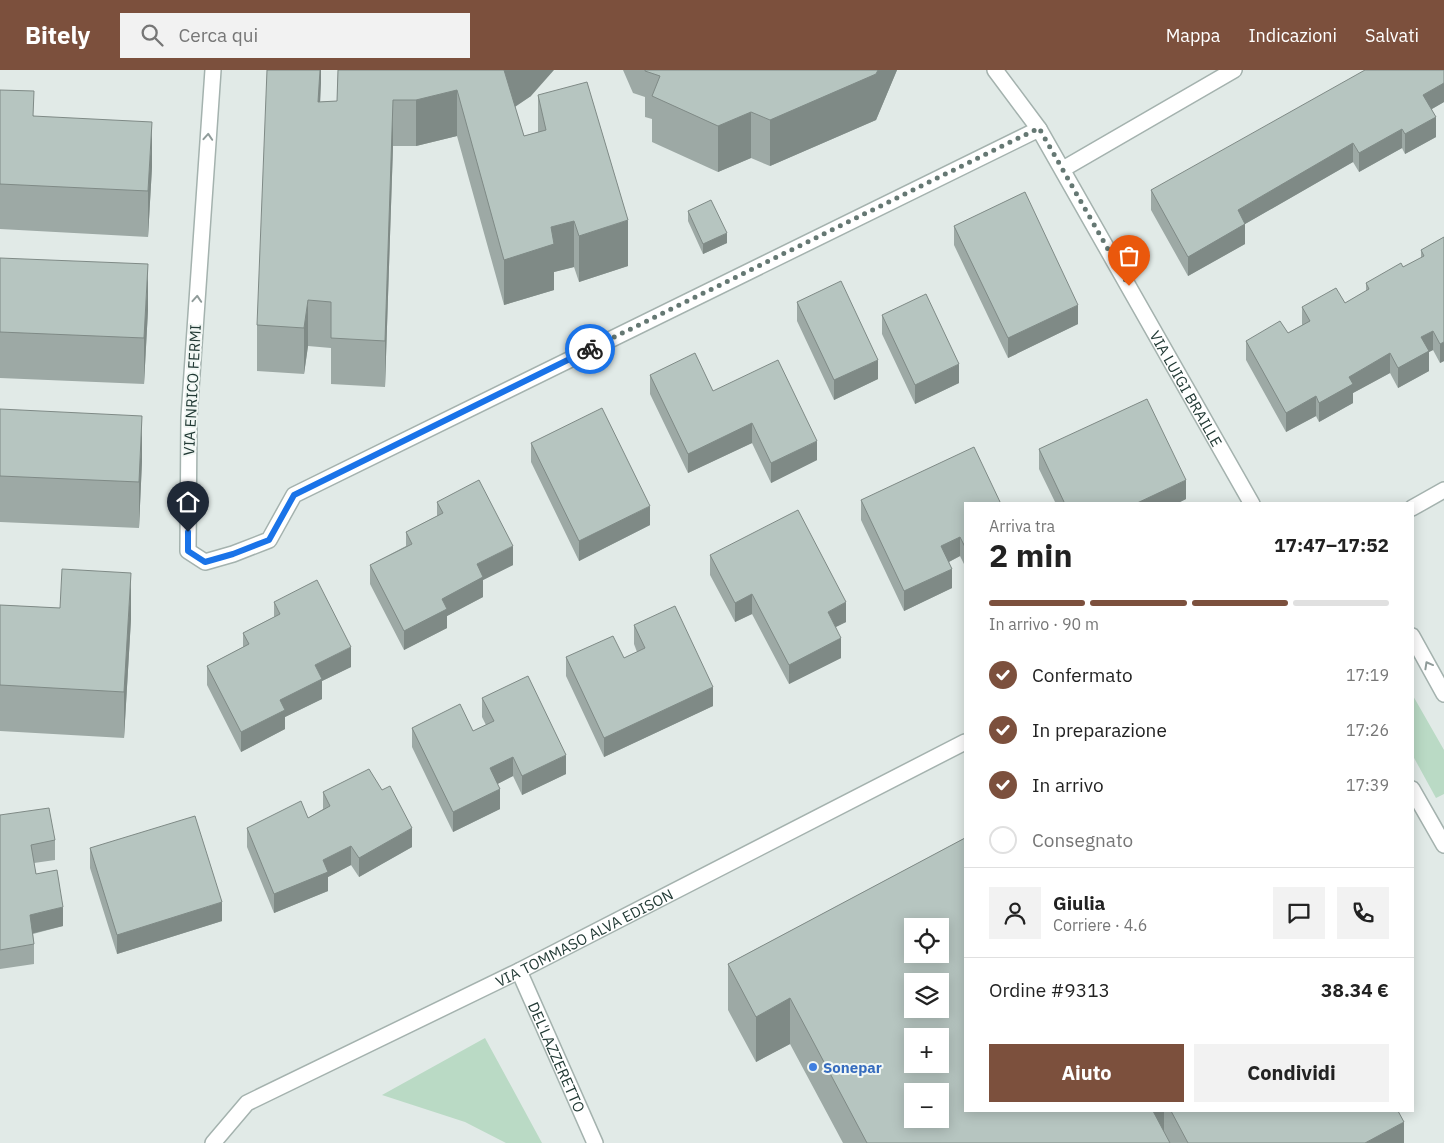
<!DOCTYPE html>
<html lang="it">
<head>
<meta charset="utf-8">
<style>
  :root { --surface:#fff; --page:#f2f2f2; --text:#222; --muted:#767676; --line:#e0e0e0; --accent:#7c503d }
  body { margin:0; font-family:"IBM Plex Sans",sans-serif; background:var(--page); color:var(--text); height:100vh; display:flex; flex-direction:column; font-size:19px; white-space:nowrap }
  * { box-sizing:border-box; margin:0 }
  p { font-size:16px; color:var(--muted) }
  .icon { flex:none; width:28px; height:28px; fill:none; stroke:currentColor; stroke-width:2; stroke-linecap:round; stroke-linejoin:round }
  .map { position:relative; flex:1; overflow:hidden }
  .side { position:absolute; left:964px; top:432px; width:450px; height:610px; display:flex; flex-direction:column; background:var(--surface); border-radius:0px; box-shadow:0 2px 12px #0003 }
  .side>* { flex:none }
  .tools { position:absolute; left:904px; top:848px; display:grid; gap:10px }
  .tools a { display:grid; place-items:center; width:45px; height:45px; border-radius:0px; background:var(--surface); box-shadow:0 2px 12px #0003; font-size:25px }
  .pin { position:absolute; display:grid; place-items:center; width:42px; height:42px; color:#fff; margin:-51px -21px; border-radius:50% 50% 50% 0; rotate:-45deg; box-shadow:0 0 5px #0007 }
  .pin .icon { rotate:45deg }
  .courier { position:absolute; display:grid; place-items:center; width:50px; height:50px; margin:-25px; border:4px solid #1a73e8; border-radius:50%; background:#fff; color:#222; box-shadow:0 1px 6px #0007 }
  .head em { font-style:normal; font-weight:800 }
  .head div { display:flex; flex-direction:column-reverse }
  .head { display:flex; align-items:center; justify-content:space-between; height:85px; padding:0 25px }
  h1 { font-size:32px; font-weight:800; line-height:38px }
  .bar { display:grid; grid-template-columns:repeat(4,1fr); gap:8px 5px; align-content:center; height:60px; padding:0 25px }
  .bar i { height:6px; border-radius:4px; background:var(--line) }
  .bar .selected { background:var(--accent) }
  .bar p { grid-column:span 4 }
  .line { display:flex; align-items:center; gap:12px; padding:0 25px; border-top:1px solid var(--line) }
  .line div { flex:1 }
  .round { display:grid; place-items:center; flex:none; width:52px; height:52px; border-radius:0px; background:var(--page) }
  ol { padding:0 25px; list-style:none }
  li { display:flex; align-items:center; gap:15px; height:55px }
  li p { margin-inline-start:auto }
  li .icon { padding:5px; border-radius:50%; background:var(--accent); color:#fff; stroke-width:4 }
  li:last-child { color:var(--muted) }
  li i { width:28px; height:28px; border:2px solid var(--line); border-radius:50% }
  .cta { display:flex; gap:10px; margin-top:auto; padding:10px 25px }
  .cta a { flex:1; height:58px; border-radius:0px; background:var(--accent); color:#fff; font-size:20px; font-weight:800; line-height:58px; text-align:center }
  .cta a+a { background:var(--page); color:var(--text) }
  header { display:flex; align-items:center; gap:30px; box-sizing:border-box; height:70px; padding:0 25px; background:var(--accent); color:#fff }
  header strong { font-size:24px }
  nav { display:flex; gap:28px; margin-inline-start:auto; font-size:18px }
  .search { width:350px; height:45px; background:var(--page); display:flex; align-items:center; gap:12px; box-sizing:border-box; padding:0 18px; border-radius:0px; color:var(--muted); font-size:19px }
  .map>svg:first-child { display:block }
  .green { fill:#badac5 }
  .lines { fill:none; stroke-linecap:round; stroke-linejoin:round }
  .minor-casing { stroke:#a4b2ae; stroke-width:18 }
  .minor { stroke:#fff; stroke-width:15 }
  .wall { fill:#9da9a5 }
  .shaded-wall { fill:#7f8a86 }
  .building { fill:#b6c5c0; stroke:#7f8a86; fill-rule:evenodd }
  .oneway { stroke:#909c9a }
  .done { stroke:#657873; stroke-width:5; stroke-dasharray:0 9 }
  .route { stroke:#1a73e8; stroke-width:6 }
  .shop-dot { fill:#3f7fe0; stroke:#f1f7f4; stroke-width:2 }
  .labels { text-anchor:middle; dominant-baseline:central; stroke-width:4; stroke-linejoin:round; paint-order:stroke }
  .street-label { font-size:15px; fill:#223a35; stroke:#f1f7f4 }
  .shop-label { font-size:15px; font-weight:bold; fill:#366cbe; stroke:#f1f7f4; text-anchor:start }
</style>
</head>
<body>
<header>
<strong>Bitely</strong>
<div class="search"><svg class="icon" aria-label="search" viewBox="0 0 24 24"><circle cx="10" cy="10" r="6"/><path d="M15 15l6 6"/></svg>Cerca qui</div>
<nav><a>Mappa</a><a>Indicazioni</a><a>Salvati</a></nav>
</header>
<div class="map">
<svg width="1444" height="1073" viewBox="0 0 1444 1073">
  <rect width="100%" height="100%" fill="#e1eae7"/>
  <path class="green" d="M1412 624 1444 680V724L1436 728 1413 686Z
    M485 968 542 1073H506L465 1052 382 1025Z"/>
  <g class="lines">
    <g class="minor-casing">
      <g id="minor">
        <path d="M213 0 189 347 188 481 205 492 233 484 269 470 294 425 1039 59"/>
        <path id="s1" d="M995 0 1039 59 1252 434"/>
        <path d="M1063 99 1234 0"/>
        <path d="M1412 438 1444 420"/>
        <path d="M1412 566 1444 624"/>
        <path d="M1412 719 1444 775"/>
        <path id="s2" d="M519 901 595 1073"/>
        <path id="s3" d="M213 1073 247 1033 519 901 965 672"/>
      </g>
    </g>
    <use href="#minor" class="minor"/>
  </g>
  <path class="wall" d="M321 0 320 32 337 31 338 0 531 26 515 37 524 66 538 62V25L628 196 579 212 574 197 554 202V220L504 235 457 66 416 76H393L385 317 331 314V278L308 276 304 304 257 301V255Z
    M623 0H897L876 50 770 96 751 88 718 102 652 72V49L645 47V27L633 23Z
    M1444 0V32L1432 39 1436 67 1405 84 1402 78 1359 102 1353 92 1245 154V174L1188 206 1151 140V120Z
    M0 20 34 46 152 97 148 167 0 159Z
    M688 141 727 173 703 184 688 151Z
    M954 156 1078 254 1008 288 954 175Z
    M1444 167V291L1440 293 1433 280 1429 282V301L1398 318 1390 303 1353 323V333L1319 352 1316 346 1286 362 1246 290V271L1288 263 1302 255V237L1345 233 1366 221V213L1403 197 1421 188V180Z
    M0 188 148 240 144 314 0 308Z
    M797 232 878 309 834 330 797 251Z
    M882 245 959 313 915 334 882 264Z
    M650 305 713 321 817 390 771 413 752 373 688 403 650 324Z
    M0 339 142 391 139 458 0 452Z
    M531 373 650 455 579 491 531 392Z
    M1039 379 1186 429 1176 434H1056L1039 399Z
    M861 430 965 434V496L960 486 949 492 952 518 904 541 861 450Z
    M437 432 513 495 483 510V527L447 546V558L404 580 370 514V495L406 476V462L437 446Z
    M710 485 846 552 835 557 841 588 789 614 752 544 735 552 710 505Z
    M274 532 351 597 322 611V629L285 647V659L241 682 207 615V596L243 577V563L274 547Z
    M0 535 60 538 131 549 124 668 0 661Z
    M634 555 713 636 604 687 566 606V587L624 588 637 582 634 574Z
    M482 628 566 704 522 725 513 706 497 714 500 739 453 762 412 677V658L473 661 486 655 482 647Z
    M323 722 412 777 359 807 351 795 328 807V821L274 843 247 777V758L308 748 323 739Z
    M0 745 55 770V790L34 793 36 804 63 856 33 864 34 874V894L0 899Z
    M965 768V1041H1398L1404 1073H843L790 974 756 992 728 940V894Z
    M90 778 222 851 117 884 90 798Z"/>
  <path class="shaded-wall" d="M320 0H321V13L318 78V32Z
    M504 0H554L531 26 504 44Z
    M878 0H897L876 50 770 96V50Z
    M1444 13V32L1423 44V25Z
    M457 20V66L416 76V30Z
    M393 30V76L385 317V271Z
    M751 42V88L718 102V56Z
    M1436 47V67L1405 84V64Z
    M152 52V97L148 167V121Z
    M1402 59V78L1359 102V83Z
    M1353 73V92L1245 154V174L1188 206V187L1238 140Z
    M628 150V196L579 212V166Z
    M574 151V197L554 202V220L504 235V190L551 157Z
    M727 163V173L703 184V174Z
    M148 194V240L144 314V268Z
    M308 230V276L304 304V258Z
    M1078 235V254L1008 288V268Z
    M1433 261V280L1429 282V301L1398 318V298L1421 267Z
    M1444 272V291L1440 293V274Z
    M1390 283V303L1353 323V333L1319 352V333L1349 307Z
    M878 290V309L834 330V310Z
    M959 294V313L915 334V315Z
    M1316 326V346L1286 362V343Z
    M142 346V391L139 458V412Z
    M752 353V373L688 403V384Z
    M817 371V390L771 413V393Z
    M1186 410V429L1176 434H1135Z
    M650 436V455L579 491V471Z
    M960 467V486L941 496V476Z
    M513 476V495L483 510V527L447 546V558L404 580V561L442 529 477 494Z
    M952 499V518L904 541V521Z
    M131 503V549L124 668V622Z
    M752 524V544L735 552V533Z
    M846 532V552L828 561V542Z
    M841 568V588L789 614V595Z
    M351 577V597L322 611V629L285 647V659L241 682V662L280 630 315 595Z
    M713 617V636L604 687V668Z
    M566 685V704L522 725V706Z
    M513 687V706L490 718V698Z
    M500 719V739L453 762V742Z
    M412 758V777L359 807V788Z
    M351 776V795L328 807V821L274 843V824L323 790Z
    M222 832V851L117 884V865Z
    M63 837V856L30 864V845Z
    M790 928V974L756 992V947Z
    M1150 1041H1164V1073Z
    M1404 1052V1073H1365Z"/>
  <path class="building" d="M267 0H320L318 32 337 31 338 0H504L524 66 546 60 538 25 587 12 628 150 579 166 574 151 551 157 554 174 504 190 457 20 416 30H393L385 271 331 268V232L308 230 304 258 257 255Z
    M645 0H878L876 4 770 50 751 42 718 56 652 26 660 6 645 1Z
    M1365 0H1444V13L1423 25 1436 47 1405 64 1402 59 1359 83 1353 73 1238 140 1245 154 1188 187 1151 120Z
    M0 20 34 21 33 46 152 52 148 121 0 114Z
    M1025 122 1078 235 1008 268 954 156Z
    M711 130 727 163 703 174 688 141Z
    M1444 167V272L1440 274 1433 261 1421 267 1429 281 1398 298 1390 283 1349 307 1353 314 1319 333 1316 326 1286 343 1246 271 1280 251 1288 263 1310 251 1302 237 1336 218 1345 233 1369 219 1366 213 1401 193 1403 197 1424 186 1421 180Z
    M0 188 148 194 144 268 0 262Z
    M841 211 878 290 834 310 797 232Z
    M926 224 959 294 915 315 882 245Z
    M695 283 713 321 778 290 817 371 771 393 752 353 688 384 650 305Z
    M1147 329 1186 410 1135 434H1065L1039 379Z
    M602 338 650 436 579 471 531 373Z
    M0 339 142 346 139 412 0 406Z
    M974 377 1001 434H965V477L960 467 941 476 952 499 904 521 861 430Z
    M479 410 513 476 477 494 483 507 442 529 447 539 404 561 370 495 412 474 406 462 443 443 437 432Z
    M798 440 846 532 828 542 841 568 789 595 752 524 735 533 710 485Z
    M62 499 131 503 124 622 0 615V535L60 538Z
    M317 510 351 577 315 595 322 609 280 630 285 640 241 662 207 596 249 574 243 563 280 544 274 532Z
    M675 536 713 617 604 668 566 587 613 566 624 588 645 578 634 555Z
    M528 606 566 685 522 706 513 687 490 698 500 719 453 742 412 658 460 634 473 661 494 651 482 628Z
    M369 699 382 720 390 716 412 758 359 788 351 776 323 790 328 802 274 824 247 758 301 731 308 748 330 736 323 722Z
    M49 738 55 770 31 775 36 804 57 800 63 837 30 845 34 874 0 880V745Z
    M195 746 222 832 117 865 90 778Z
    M965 768V1041H1153L1170 1073H867L790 928 756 947 728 894ZM912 856H940V884H912ZM912 911H940V939H912ZM912 966H940V994H912ZM912 1021H940V1049H912Z
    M1171 1041H1398L1404 1052 1365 1073H1188Z"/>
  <defs><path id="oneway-chevron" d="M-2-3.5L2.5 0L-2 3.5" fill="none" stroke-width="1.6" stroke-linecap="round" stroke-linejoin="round" transform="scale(1.25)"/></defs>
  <g class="oneway">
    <use href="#oneway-chevron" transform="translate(208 67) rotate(-86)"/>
    <use href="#oneway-chevron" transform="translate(197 229) rotate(-86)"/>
    <use href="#oneway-chevron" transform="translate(1428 595) rotate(-119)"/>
  </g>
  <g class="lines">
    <path class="done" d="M590 279 1039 58 1129 216"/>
    <path class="route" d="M188 462V481L205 492 233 484 269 470 294 425 590 279"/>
  </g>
  <circle class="shop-dot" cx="813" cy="997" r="5"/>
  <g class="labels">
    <g class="street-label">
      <text stroke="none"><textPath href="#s1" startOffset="372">VIA LUIGI BRAILLE</textPath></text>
      <text transform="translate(192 320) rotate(-87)">VIA ENRICO FERMI</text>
      <text stroke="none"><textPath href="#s3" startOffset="428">VIA TOMMASO ALVA EDISON</textPath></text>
      <text stroke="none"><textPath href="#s2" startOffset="94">DEL'LAZZERETTO</textPath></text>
    </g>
    <g class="shop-label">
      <text x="823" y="997">Sonepar</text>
    </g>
  </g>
</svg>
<div class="tools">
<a><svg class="icon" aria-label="locate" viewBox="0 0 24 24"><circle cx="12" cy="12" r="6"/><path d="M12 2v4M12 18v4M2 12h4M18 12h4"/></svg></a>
<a><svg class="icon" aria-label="layers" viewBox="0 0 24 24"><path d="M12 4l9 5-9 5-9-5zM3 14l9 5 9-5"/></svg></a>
<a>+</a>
<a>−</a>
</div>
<div class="pin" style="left:1129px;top:216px;background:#ea580c"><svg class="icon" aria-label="bag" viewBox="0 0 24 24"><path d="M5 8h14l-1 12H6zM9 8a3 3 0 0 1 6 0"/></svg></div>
<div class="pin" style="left:188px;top:462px;background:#1f2937"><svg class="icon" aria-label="home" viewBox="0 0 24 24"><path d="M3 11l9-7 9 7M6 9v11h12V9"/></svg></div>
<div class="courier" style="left:590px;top:279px"><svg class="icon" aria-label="bike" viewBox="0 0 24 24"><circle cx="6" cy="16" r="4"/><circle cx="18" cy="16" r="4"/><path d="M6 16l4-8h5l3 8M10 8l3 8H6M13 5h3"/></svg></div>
<section class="side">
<div class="head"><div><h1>2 min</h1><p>Arriva tra</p></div><em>17:47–17:52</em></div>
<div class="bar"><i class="selected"></i><i class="selected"></i><i class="selected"></i><i></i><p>In arrivo · 90 m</p></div>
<ol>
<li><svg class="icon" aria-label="check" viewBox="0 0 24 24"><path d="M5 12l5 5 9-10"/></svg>Confermato<p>17:19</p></li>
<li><svg class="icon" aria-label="check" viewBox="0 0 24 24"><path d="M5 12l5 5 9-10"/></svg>In preparazione<p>17:26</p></li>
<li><svg class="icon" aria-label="check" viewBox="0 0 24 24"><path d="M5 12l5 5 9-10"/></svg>In arrivo<p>17:39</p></li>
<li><i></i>Consegnato</li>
</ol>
<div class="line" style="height:90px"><a class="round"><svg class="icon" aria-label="person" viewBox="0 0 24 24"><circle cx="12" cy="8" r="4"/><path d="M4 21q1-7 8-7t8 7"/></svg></a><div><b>Giulia</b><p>Corriere · 4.6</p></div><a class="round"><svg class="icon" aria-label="chat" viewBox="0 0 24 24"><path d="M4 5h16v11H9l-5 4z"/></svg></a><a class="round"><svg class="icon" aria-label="phone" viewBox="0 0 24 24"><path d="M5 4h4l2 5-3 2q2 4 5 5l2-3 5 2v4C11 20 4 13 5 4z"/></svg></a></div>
<div class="line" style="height:65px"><div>Ordine #9313</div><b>38.34 €</b></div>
<div class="cta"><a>Aiuto</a><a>Condividi</a></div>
</section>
</div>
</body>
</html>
